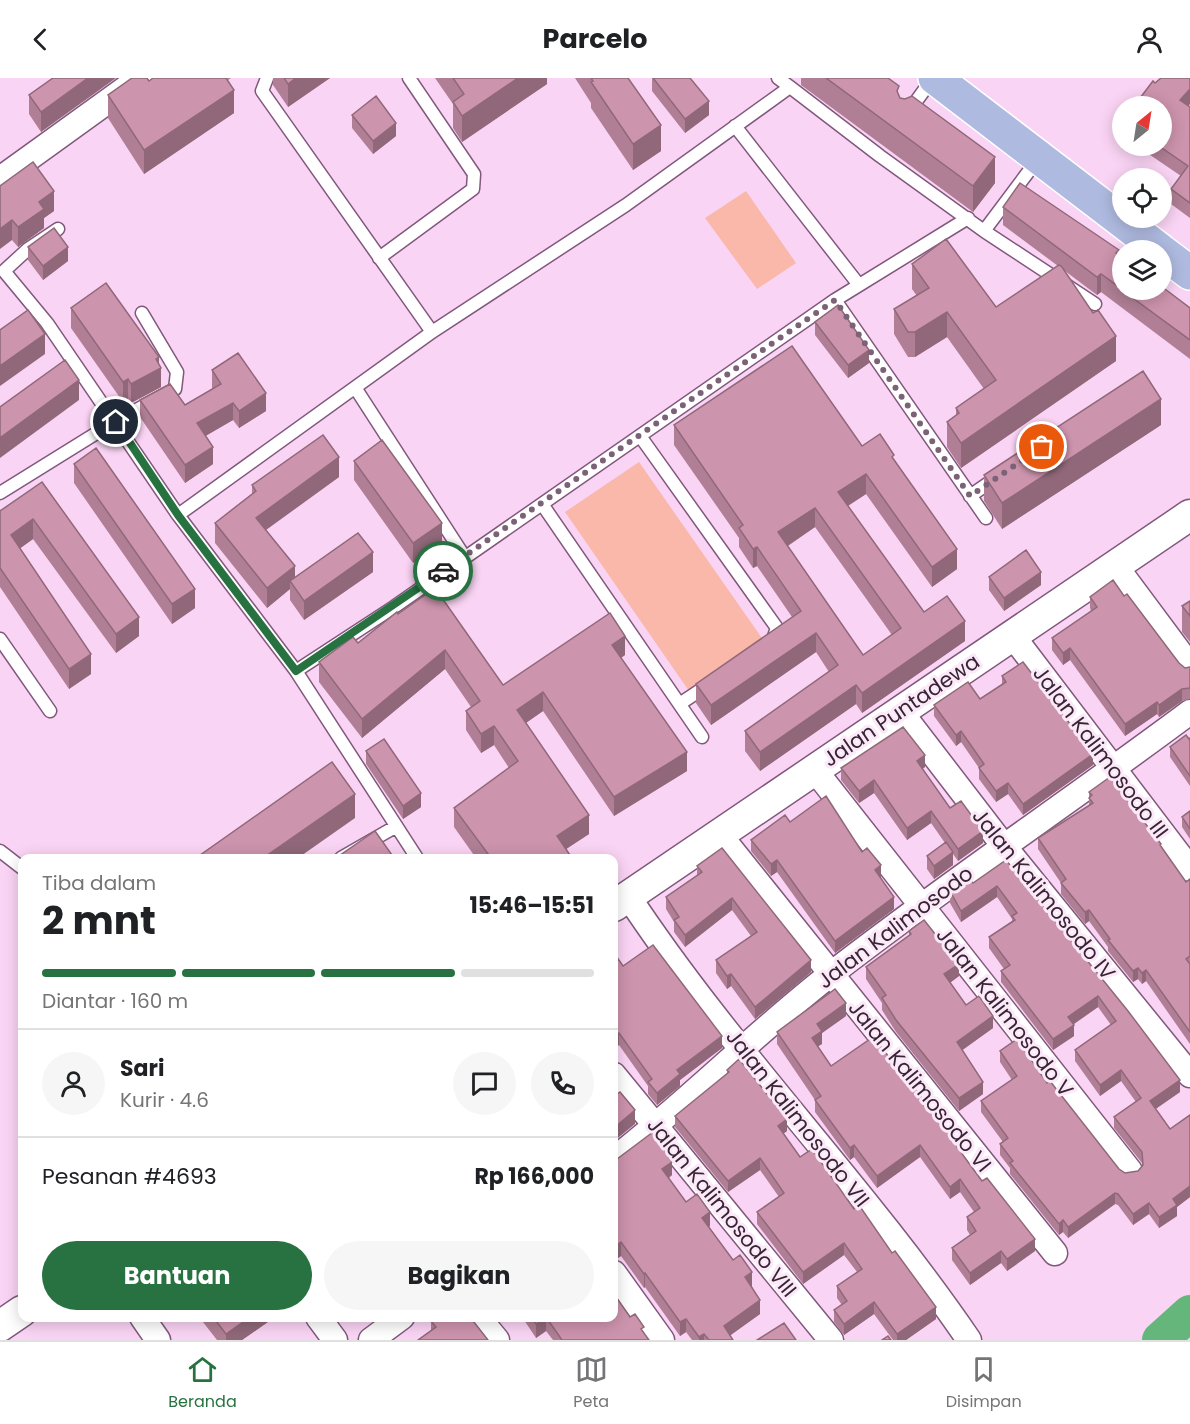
<!DOCTYPE html>
<html lang="id">
<head>
<meta charset="utf-8">
<style>
  :root { --surface:#fff; --page:#f6f6f6; --text:#202124; --muted:#757577; --line:#e0e0e0; --accent:#277240 }
  body { margin:0; font-family:Poppins,sans-serif; background:var(--page); color:var(--text); height:100vh; display:flex; flex-direction:column; font-size:22px; white-space:nowrap }
  * { box-sizing:border-box; margin:0 }
  p { font-size:20px; color:var(--muted) }
  .icon { flex:none; width:33px; height:33px; fill:none; stroke:currentColor; stroke-width:2; stroke-linecap:round; stroke-linejoin:round }
  .map { position:relative; flex:1; overflow:hidden }
  .drawer { position:absolute; left:18px; top:776px; width:600px; height:468px; display:flex; flex-direction:column; background:var(--surface); border-radius:12px; box-shadow:0 3px 15px #0003 }
  .drawer>* { flex:none }
  .needle { width:39px; rotate:30deg }
  .tools { position:absolute; left:1112px; top:18px; display:grid; gap:12px }
  .tools a { display:grid; place-items:center; width:60px; height:60px; border-radius:50%; background:var(--surface); box-shadow:0 3px 15px #0003; font-size:30px }
  .pin { position:absolute; display:grid; place-items:center; width:51px; height:51px; color:#fff; margin:-26px; border:3px solid #fff; border-radius:50%; box-shadow:0 2px 6px #0007 }
  .courier { position:absolute; display:grid; place-items:center; width:60px; height:60px; margin:-30px; border:4px solid #277240; border-radius:50%; background:#fff; color:#222; box-shadow:0 2px 8px #0007 }
  .summary em { font-style:normal; font-weight:700 }
  .summary div { display:flex; flex-direction:column-reverse }
  .summary { display:flex; align-items:center; justify-content:space-between; height:102px; padding:0 24px }
  h1 { font-size:39px; font-weight:700; line-height:45px }
  .bar { display:grid; grid-template-columns:repeat(4,1fr); gap:9px 6px; align-content:center; height:72px; padding:0 24px }
  .bar i { height:8px; border-radius:4px; background:var(--line) }
  .bar .current { background:var(--accent) }
  .bar p { grid-column:span 4 }
  .line { display:flex; align-items:center; gap:15px; padding:0 24px; border-top:2px solid var(--line) }
  .line div { flex:1 }
  .round { display:grid; place-items:center; flex:none; width:63px; height:63px; border-radius:32px; background:var(--page) }
  .action { display:flex; gap:12px; margin-top:auto; padding:12px 24px }
  .action a { flex:1; height:69px; border-radius:36px; background:var(--accent); color:#fff; font-size:24px; font-weight:700; line-height:69px; text-align:center }
  .action a+a { background:var(--page); color:var(--text) }
  header { display:flex; justify-content:space-between; align-items:center; height:78px; padding:0 24px; background:var(--surface); font-size:27px; font-weight:700 }
  .menu { display:flex; justify-content:space-around; align-items:center; height:84px; border-top:2px solid var(--line); background:var(--surface); font-size:16px; color:var(--muted) }
  .menu a { display:grid; justify-items:center; gap:3px }
  .menu .current { color:var(--accent) }
  .map>svg:first-child { display:block }
  .green { fill:#fab8ab }
  .lines { fill:none; stroke-linecap:round; stroke-linejoin:round }
  .river { stroke:#65b67b; stroke-width:36 }
  .service-casing { stroke:#81587c; stroke-width:15 }
  .minor-casing { stroke:#81587c; stroke-width:27 }
  .tertiary-casing { stroke:#81587c; stroke-width:33 }
  .primary-casing { stroke:#fff; stroke-width:36 }
  .service { stroke:#fff; stroke-width:12 }
  .minor { stroke:#fff; stroke-width:24 }
  .tertiary { stroke:#fff; stroke-width:30 }
  .primary { stroke:#afbae0; stroke-width:33 }
  .wall { fill:#b07f95; fill-rule:evenodd }
  .shaded-wall { fill:#906879 }
  .building { fill:#cd94ad; stroke:#906879; stroke-width:1.5; fill-rule:evenodd }
  .done { stroke:#7b6277; stroke-width:6; stroke-dasharray:0 10.8 }
  .route { stroke:#277240; stroke-width:8 }
  .labels { text-anchor:middle; dominant-baseline:central; stroke-width:6; stroke-linejoin:round; paint-order:stroke }
  .street-label { font-size:21px; fill:#372534; stroke:#fbe8f8 }
</style>
</head>
<body>
<header><svg class="icon" aria-label="back" viewBox="0 0 24 24"><path d="M15 5l-7 7 7 7"/></svg>Parcelo<svg class="icon" aria-label="person" viewBox="0 0 24 24"><circle cx="12" cy="8" r="4"/><path d="M4 21q1-7 8-7t8 7"/></svg></header>
<div class="map">
<svg width="1190" height="1262" viewBox="0 0 1190 1262">
  <rect width="100%" height="100%" fill="#fad4f4"/>
  <path class="green" d="M746 113 796 185 757 211 705 140Z
    M639 384 764 563 689 613 565 434Z"/>
  <g class="lines">
    <path class="river" d="M1160 1262 1190 1235"/>
    <g class="service-casing">
      <path id="service" d="M267 0 262 13 432 254
        M778 0 790 9
        M909 33 933 0
        M735 48 859 207
        M58 151 28 171 4 193 47 245 178 437 296 593 417 780
        M984 153 1095 226
        M379 180 473 111 474 96 409 0
        M835 222 986 440
        M356 311 464 478
        M640 358 777 550 772 564
        M0 415 116 343 175 311 177 294 142 235
        M970 418 996 400
        M542 426 702 659
        M178 437 432 254 626 127 790 9 880 78 984 153 1038 81
        M0 561 50 633
        M296 593 394 529 835 222 968 140
        M681 625 708 607
        M0 773 22 790
        M341 780 395 749"/>
    </g>
    <g class="minor-casing">
      <path id="minor" d="M0 101 140 0
        M1114 486 1190 588
        M1012 557 1190 791
        M900 633 1003 767 1190 997
        M814 691 1130 1093
        M719 756 1055 1175
        M628 818C731 974 864 1108 969 1262
        M614 997 831 1262
        M614 1081C689 1023 756 954 831 896 948 805 1071 723 1190 634
        M614 1195 662 1262
        M142 1239 158 1262
        M318 1239 335 1262
        M478 1239 497 1262
        M371 1262 402 1239"/>
    </g>
    <g class="tertiary-casing">
      <path id="tertiary" d="M614 828 1190 437
        M0 1248 22 1233"/>
    </g>
    <g class="primary-casing">
      <path id="primary" d="M935 0 1160 172
        M1161 173 1190 195"/>
    </g>
    <use href="#service" class="service"/>
    <use href="#minor" class="minor"/>
    <use href="#tertiary" class="tertiary"/>
    <use href="#primary" class="primary"/>
  </g>
  <path class="wall" d="M53 0 41 54 29 36V17Z
    M153 0H231L228 2 234 35 144 96 108 40V17L149 3Z
    M273 0H330L288 29 273 7Z
    M435 0H547V6L462 64 453 50V26Z
    M575 0H628L661 73 633 92 591 30V25Z
    M652 0 709 37 685 55 652 13Z
    M801 0H888L900 20 995 105 973 134 801 7Z
    M1188 28 1190 29V140L1171 126V111L1181 98 1137 68H1161Z
    M352 37 396 58 373 76 352 50Z
    M0 108 54 133 44 140V150L18 169 12 162Z
    M1003 129 1119 177 1190 230V281L1101 214 1097 217 1065 193 1116 283 961 390 947 369V344L956 338V330L984 311 947 259 915 279H908L894 256V231L917 218 912 211V186L996 229 1058 188 1003 147Z
    M28 169 68 183 43 202 28 182Z
    M71 230 159 286 161 309 131 325 128 321 123 324 71 250Z
    M815 244 869 285 848 300 815 257Z
    M212 292 266 333 239 350 233 342 205 358 213 386 185 405 140 339V322L185 327 212 311Z
    M674 347 862 368 894 381 957 491 932 509 866 416 848 428 924 534 965 563 862 635 856 626 760 693 745 673V653L829 594 816 574 711 647 696 625V606L792 539 757 488 753 490 739 469V460L674 367ZM815 449 892 557 863 577 788 468Z
    M1161 347 1002 451 984 423V397Z
    M354 383 442 464 413 485 354 402Z
    M74 386 195 530 172 546 74 405Z
    M339 399 266 452 295 500 373 494 304 542 290 522V511L267 530 215 465V445L252 416V407Z
    M42 404 139 558 116 575 33 461 20 470 91 596 69 611 0 509V433Z
    M989 499 1041 507 1004 533 989 512Z
    M1124 518 1179 585 1185 590 1190 589V621L1182 623 1159 639 1157 636 1125 658 1070 582 1063 587 1052 572V560L1091 533 1090 530V519Z
    M1190 523V564L1182 554V528Z
    M398 536 503 607 625 577 621 580 687 693 614 738 543 633 526 645 589 756 566 771 572 780H476L454 749V730L509 690 494 667 481 675 466 652V633L471 629 445 591 362 660 319 604V584L358 565Z
    M1002 598 1093 687 1023 737 1008 716 996 724 979 701V690L961 664 956 668 934 638V627L980 621 1002 606Z
    M1190 660V708L1170 679V669Z
    M366 673 421 729 403 741 366 686Z
    M925 689 922 691 950 730 983 765 958 783 953 776V787L934 801 927 791V778L945 765 931 745 907 762 874 715 859 725 841 702V690Z
    M1089 714 1161 770 1186 804 1190 801V966L1146 903 1142 906 1138 901 1133 904 1108 873V869L1089 843 1085 846 1061 816V805L1038 771V760L1089 728Z
    M1190 733V761L1182 749V739Z
    M790 744 862 774 881 799 880 800 894 831 835 875 777 794 771 798 751 773V762Z
    M1006 782 1180 1014 1155 1031 1170 1051 1190 1037V1119L1177 1129V1138L1159 1150 1149 1136 1133 1147 1118 1127 1115 1126 1068 1160 1063 1154 1059 1157 1010 1096V1090L1000 1077V1066L1003 1064 981 1034V1023L1012 1002 1000 984V973L1047 1005 1119 1091 1125 1095 1138 1093 1142 1088V1085L1114 1050V1039L1136 1024 1121 1003 1100 1018 1075 983V972L1111 947 1098 929 1074 946V958L1053 972 1001 904V893L1004 891 989 870V859L1012 843V841L997 819 961 844 950 825V813L973 805Z
    M697 788 811 894 755 941 731 908 727 911 716 895V882L751 858 732 832 685 869 674 854V844L666 831V819L697 797Z
    M909 853 959 898 950 905 966 927 993 950 962 972 983 1016 959 1033 896 954 882 932V925L866 901V889L909 857Z
    M614 875 623 888 722 970 680 1002V1008L657 1027 648 1016V1008L619 967 616 969 614 966Z
    M846 938 822 955V966L818 968 831 988 960 1072 982 1103 1035 1173 1007 1193 1001 1185 970 1207 952 1182V1170L970 1157 967 1152V1139L974 1134 960 1114 950 1121 920 1079 877 1110 854 1079 850 1082 815 1034V1022L777 966V954Z
    M727 992 787 1053 783 1056 800 1079 854 1131 936 1241 906 1262H893L874 1236 844 1257 834 1244V1232L842 1227 837 1220V1208L857 1194 844 1177 803 1206 757 1146V1134L779 1119 760 1092 728 1114 675 1049V1038L727 996Z
    M614 1081 672 1097 669 1100 686 1124 710 1148 709 1149 752 1208 760 1236 730 1257 733 1262H692L686 1254 680 1258 645 1209 644 1210 621 1178 618 1180 614 1173Z
    M22 1094V1128L19 1122V1096Z
    M199 1239H275L242 1262H217Z
    M522 1239H630L649 1262H553L546 1253 536 1260Z
    M431 1243 488 1262 431 1253Z"/>
  <path class="shaded-wall" d="M88 0H116L41 54V34Z
    M296 0H330L288 29V6Z
    M518 0H547V6L462 64V38Z
    M1190 11V26L1180 37V22Z
    M234 12V35L144 96V72Z
    M709 23V37L685 55V41Z
    M396 45V58L373 76V63Z
    M661 47V73L633 92V66Z
    M995 79V105L973 134V108Z
    M54 113V133L44 140V150L18 169V149L39 124Z
    M12 142V162L0 171V151Z
    M68 169V183L43 202V188Z
    M1101 196V214L1097 217V199Z
    M947 234V259L915 279V254Z
    M45 256V276L0 308V288Z
    M1116 258V283L961 390V365Z
    M869 272V285L848 300V287Z
    M159 279V291L161 290V309L131 325V306Z
    M128 301V321L123 324V304Z
    M79 302V322L0 380V360Z
    M266 315V333L239 350V333Z
    M1161 321V347L1002 451V425Z
    M233 325V342L197 363V345Z
    M213 369V386L185 405V387Z
    M339 379V399L256 459V440Z
    M866 396V416L838 434V414Z
    M815 430V449L778 474V454Z
    M33 441V461L11 477V457Z
    M442 445V464L413 485V465Z
    M757 469V488L753 490V471Z
    M957 471V491L932 509V489Z
    M373 474V494L304 542V523Z
    M295 488V508L290 503V511L267 530V510Z
    M1041 494V507L1004 533V520Z
    M195 511V530L172 546V526Z
    M139 539V558L116 575V556Z
    M965 543V563L862 635V615Z
    M816 555V574L711 647V627Z
    M625 558V577L612 586V567Z
    M1070 570V582L1063 587V575Z
    M445 572V591L362 660V641Z
    M91 576V596L69 611V591Z
    M856 607V626L760 693V674Z
    M1182 611V623L1159 639V627Z
    M543 614V633L517 651V632Z
    M1157 624V636L1125 658V646Z
    M494 648V667L481 675V656Z
    M961 653V664L956 668V657Z
    M687 674V693L614 738V719Z
    M1093 676V687L1023 737V726Z
    M925 677V689L917 695V683Z
    M874 702V715L859 725V713Z
    M1008 705V716L996 724V713Z
    M421 715V729L403 741V728Z
    M355 716V740L298 780H263Z
    M931 733V745L907 762V750Z
    M589 737V756L557 777V758Z
    M983 753V765L958 783V771Z
    M953 774V787L934 801V788Z
    M777 782V794L771 798V786Z
    M881 787V799L875 804V792Z
    M997 808V819L961 844V833Z
    M894 819V831L835 875V863Z
    M732 820V832L685 869V857Z
    M1089 832V843L1085 846V834Z
    M811 882V894L755 941V929Z
    M959 886V898L944 909V896Z
    M1138 890V901L1133 904V893Z
    M1146 892V903L1142 906V895Z
    M731 896V908L727 911V898Z
    M1098 918V929L1068 950V939Z
    M846 925V938L822 955V966L812 972V960L817 946Z
    M993 938V950L957 976V964Z
    M1074 947V958L1053 972V961Z
    M619 955V967L616 969V957Z
    M722 958V970L680 1002V1008L657 1027V1015L677 992Z
    M1121 992V1003L1100 1018V1007Z
    M1180 1002V1014L1150 1035V1023Z
    M983 1004V1016L959 1033V1020Z
    M635 1032V1046L614 1063V1050Z
    M787 1041V1053L778 1059V1048Z
    M854 1067V1079L850 1082V1070Z
    M920 1067V1079L877 1110V1098Z
    M760 1080V1092L728 1114V1103Z
    M672 1084V1097L662 1104V1091Z
    M960 1101V1114L950 1121V1109Z
    M1190 1108V1119L1177 1129V1138L1159 1150V1139L1173 1121Z
    M1115 1115V1126L1068 1160V1149Z
    M1149 1125V1136L1133 1147V1136Z
    M710 1134V1148L702 1153V1140Z
    M1063 1142V1154L1059 1157V1146Z
    M1035 1161V1173L1007 1193V1181Z
    M621 1164V1178L618 1180V1166Z
    M844 1165V1177L803 1206V1194Z
    M1001 1173V1185L970 1207V1195Z
    M752 1194V1208L745 1213V1199Z
    M645 1195V1209L644 1210V1196Z
    M760 1222V1236L724 1262V1248Z
    M874 1224V1236L844 1257V1246Z
    M936 1229V1241L906 1262H897V1256Z
    M250 1239H275L242 1262H226V1256Z
    M546 1239V1253L536 1260V1246Z
    M686 1241V1254L680 1258V1244Z
    M704 1256V1262H699V1259Z"/>
  <path class="building" d="M53 0H88L41 34 29 17Z
    M132 0H147L149 3 153 0H226L234 12 144 72 108 17Z
    M284 0H296L288 6Z
    M453 0H518L462 38 453 24 464 16Z
    M591 0H628L661 47 633 66 591 4 593 3Z
    M653 0H690L709 23 685 41Z
    M826 0H888L899 8 897 13 900 20 905 21 912 18 995 79 973 108Z
    M1161 0H1190V11L1180 22 1190 29V125L1171 111 1188 88 1159 68H1161V28H1134L1153 3 1155 5Z
    M376 18 396 45 373 63 352 37Z
    M33 84 54 113 39 124 44 131 18 149 12 142 0 151V108Z
    M1020 105 1119 172 1116 175 1122 179V211L1101 196 1097 199 1003 129Z
    M54 150 68 169 43 188 28 169Z
    M946 161 996 229 1059 187 1062 189 1093 235 1098 232 1116 258 961 365 947 344 959 335 956 330 996 302 947 234 915 254H908L894 231 929 210 912 186Z
    M106 205 159 279 156 281 161 290 131 306 128 301 123 304 71 230Z
    M1161 208 1190 230V262L1122 212H1161Z
    M838 227 869 272 848 287 815 244Z
    M28 232 45 256 0 288V252Z
    M792 268 862 368 880 356 894 377 892 379 957 471 932 489 866 396 838 414 924 534 947 518 965 543 862 615 856 607 760 674 745 653 838 587 816 555 711 627 696 606 801 533 757 469 753 471 739 450 743 447 674 347ZM815 430 901 550 863 577 778 454Z
    M238 275 266 315 239 333 233 325 197 345 213 369 185 387 140 322 170 306 185 327 221 306 212 292Z
    M65 282 79 302 0 360V329Z
    M1143 293 1161 321 1002 425 984 397Z
    M323 357 339 379 256 440 295 488 267 510 215 445 256 413 252 407Z
    M382 362 442 445 413 465 354 383Z
    M96 370 195 511 172 526 74 386Z
    M42 404 139 539 116 556 33 441 11 457 91 576 69 591 0 490V433Z
    M358 455 373 474 304 523 290 503Z
    M1026 472 1041 494 1004 520 989 499Z
    M1113 502 1124 518 1127 516 1179 585 1185 590 1190 589V610L1182 611 1159 627 1157 624 1125 646 1070 570 1063 575 1052 560 1097 529 1090 519Z
    M435 510 503 607 610 535 625 558 612 567 687 674 614 719 543 614 517 632 589 737 557 758 572 780H491L454 730 518 683 494 648 481 656 466 633 480 623 445 572 362 641 319 584 353 559 358 565 397 534 398 536Z
    M1190 523V538L1182 528Z
    M1023 584 1093 676 1023 726 1008 705 996 713 979 690 984 686 961 653 956 657 934 627 968 604 980 621 1006 604 1002 598Z
    M903 649 925 677 917 683 950 730 961 723 983 753 958 771 931 733 907 750 874 702 859 713 841 690Z
    M1186 657 1189 661 1190 660V698L1170 669Z
    M384 661 421 715 403 728 366 673Z
    M332 684 355 716 263 780H196Z
    M1110 699 1161 766 1160 767 1186 804 1190 801V878L1186 881 1190 886V954L1146 892 1142 895 1138 890 1133 893 1108 862 1110 861 1089 832 1085 834 1061 805 1066 801 1038 760 1093 725 1089 720 1092 717 1089 714Z
    M826 718 862 774 867 770 881 787 875 792 894 819 835 863 777 782 771 786 751 762 785 737 790 744Z
    M1190 733V751L1182 739Z
    M375 753 392 777 388 780H336Z
    M946 764 953 774 934 788 927 778Z
    M722 770 811 882 755 929 731 896 727 898 716 882 757 854 732 820 685 857 674 842 679 839 666 819 702 794 697 788Z
    M1006 782 1128 933 1180 1002 1150 1023 1170 1051 1190 1037V1108L1173 1121 1177 1127 1159 1139 1149 1125 1133 1136 1118 1116 1115 1115 1068 1149 1063 1142 1059 1146 1010 1085 1013 1083 1000 1066 1008 1060 981 1023 1017 998 1000 973 1017 961 1047 1005 1050 1003 1119 1091 1125 1095 1138 1093 1143 1087 1142 1074 1114 1039 1141 1020 1121 992 1100 1007 1075 972 1116 943 1098 918 1068 939 1074 947 1053 961 1001 893 1010 887 989 859 1015 842 1012 838 1017 835 997 808 961 833 950 813 969 800 973 805Z
    M924 842 959 886 944 896 966 927 979 918 993 938 957 964 983 1004 959 1020 896 942 882 920 886 917 866 889 911 856 909 853Z
    M653 867 722 958 677 992 680 996 657 1015 648 1004 652 1001 619 955 616 957 614 954V875L623 888Z
    M835 911 846 925 817 946 822 953 812 960 831 988 873 959 960 1067 957 1069 982 1103 987 1100 1035 1161 1007 1181 1001 1173 970 1195 952 1170 976 1153 967 1139 980 1130 960 1101 950 1109 920 1067 877 1098 854 1067 850 1070 815 1022 821 1018 777 954Z
    M739 981 787 1041 778 1048 800 1079 812 1071 854 1131 859 1127 892 1175 895 1173 936 1229 897 1256 874 1224 844 1246 834 1232 847 1223 837 1208 862 1191 844 1165 803 1194 757 1134 784 1115 760 1080 728 1103 675 1038 729 994 727 992Z
    M620 1014 635 1032 614 1050V1018Z
    M653 1054 672 1084 662 1091 686 1124 697 1116 710 1134 702 1140 733 1182 740 1177 752 1194 745 1199 760 1222 724 1248 733 1262H709L704 1256 699 1259 686 1241 680 1244 645 1195 644 1196 621 1164 618 1166 614 1159V1081H617Z
    M22 1094V1102L19 1096Z
    M614 1216 630 1239 635 1236 644 1249 641 1251 649 1262H562L546 1239 536 1246 531 1239H614Z
    M213 1239H250L226 1256Z
    M437 1239H470L488 1262H418L436 1249 431 1243Z
    M784 1245 796 1262H757Z
    M888 1258 891 1262H882Z"/>
  <g class="lines">
    <path class="done" d="M443 493 835 222 970 418 1042 369"/>
    <path class="route" d="M116 344 178 437 296 593 443 493"/>
  </g>
  <g class="labels">
    <g class="street-label">
      <text transform="translate(901 632) rotate(-34)">Jalan Puntadewa</text>
      <text transform="translate(1101 674) rotate(53)">Jalan Kalimosodo III</text>
      <text transform="translate(1044 816) rotate(51)">Jalan Kalimosodo IV</text>
      <text transform="translate(895 849) rotate(-37)">Jalan Kalimosodo</text>
      <text transform="translate(1005 934) rotate(52)">Jalan Kalimosodo V</text>
      <text transform="translate(920 1008) rotate(51)">Jalan Kalimosodo VI</text>
      <text transform="translate(798 1040) rotate(52)">Jalan Kalimosodo VII</text>
      <text transform="translate(722 1129) rotate(51)">Jalan Kalimosodo VIII</text>
    </g>
  </g>
</svg>
<div class="tools">
<a><svg class="needle" viewBox="-14 -14 28 28"><path d="M0-13l5 13h-10z" fill="#e53935"/><path d="M0 13l5-13h-10z" fill="#757577"/></svg></a>
<a><svg class="icon" aria-label="locate" viewBox="0 0 24 24"><circle cx="12" cy="12" r="6"/><path d="M12 2v4M12 18v4M2 12h4M18 12h4"/></svg></a>
<a><svg class="icon" aria-label="layers" viewBox="0 0 24 24"><path d="M12 4l9 5-9 5-9-5zM3 14l9 5 9-5"/></svg></a>
</div>
<div class="pin" style="left:1042px;top:369px;background:#ea580c"><svg class="icon" aria-label="bag" viewBox="0 0 24 24"><path d="M5 8h14l-1 12H6zM9 8a3 3 0 0 1 6 0"/></svg></div>
<div class="pin" style="left:116px;top:344px;background:#1f2937"><svg class="icon" aria-label="home" viewBox="0 0 24 24"><path d="M3 11l9-7 9 7M6 9v11h12V9"/></svg></div>
<div class="courier" style="left:443px;top:493px"><svg class="icon" aria-label="car" viewBox="0 0 24 24"><path d="M5 17H2v-5l4-1 3-4h7l3 4 3 1v5h-3M9 17h6M6 11h13"/><circle cx="7" cy="17" r="2"/><circle cx="17" cy="17" r="2"/></svg></div>
<section class="drawer">
<div class="summary"><div><h1>2 mnt</h1><p>Tiba dalam</p></div><em>15:46–15:51</em></div>
<div class="bar"><i class="current"></i><i class="current"></i><i class="current"></i><i></i><p>Diantar · 160 m</p></div>
<div class="line" style="height:108px"><a class="round"><svg class="icon" aria-label="person" viewBox="0 0 24 24"><circle cx="12" cy="8" r="4"/><path d="M4 21q1-7 8-7t8 7"/></svg></a><div><b>Sari</b><p>Kurir · 4.6</p></div><a class="round"><svg class="icon" aria-label="chat" viewBox="0 0 24 24"><path d="M4 5h16v11H9l-5 4z"/></svg></a><a class="round"><svg class="icon" aria-label="phone" viewBox="0 0 24 24"><path d="M5 4h4l2 5-3 2q2 4 5 5l2-3 5 2v4C11 20 4 13 5 4z"/></svg></a></div>
<div class="line" style="height:78px"><div>Pesanan #4693</div><b>Rp 166,000</b></div>
<div class="action"><a>Bantuan</a><a>Bagikan</a></div>
</section>
</div>
<nav class="menu">
<a class="current"><svg class="icon" aria-label="home" viewBox="0 0 24 24"><path d="M3 11l9-7 9 7M6 9v11h12V9"/></svg>Beranda</a>
<a><svg class="icon" aria-label="map" viewBox="0 0 24 24"><path d="M3 6l6-2 6 2 6-2v14l-6 2-6-2-6 2zM9 4v14M15 6v14"/></svg>Peta</a>
<a><svg class="icon" aria-label="saved" viewBox="0 0 24 24"><path d="M7 4h10v16l-5-4-5 4z"/></svg>Disimpan</a>
</nav>
</body>
</html>
